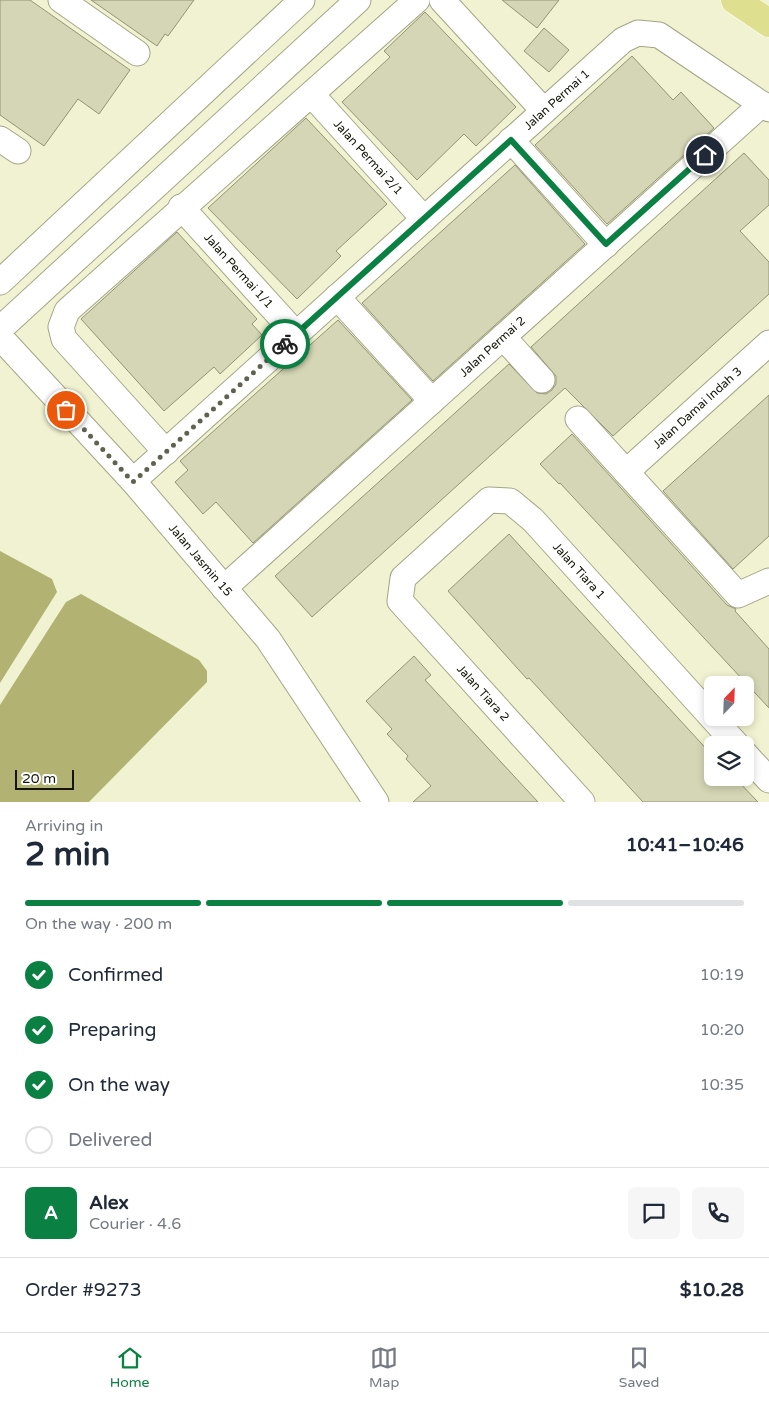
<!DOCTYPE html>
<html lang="en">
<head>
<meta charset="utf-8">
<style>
  :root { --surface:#fff; --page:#f6f6f7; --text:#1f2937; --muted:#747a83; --line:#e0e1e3; --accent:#0b8043 }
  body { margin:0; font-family:"Varela Round",sans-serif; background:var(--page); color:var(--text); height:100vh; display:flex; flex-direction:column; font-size:19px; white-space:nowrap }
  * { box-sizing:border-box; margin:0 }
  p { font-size:16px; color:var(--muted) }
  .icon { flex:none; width:28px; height:28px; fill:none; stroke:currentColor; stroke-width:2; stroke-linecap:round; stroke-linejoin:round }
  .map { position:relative; height:802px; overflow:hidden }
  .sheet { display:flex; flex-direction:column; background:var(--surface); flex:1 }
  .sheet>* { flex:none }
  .needle { width:32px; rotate:23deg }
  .buttons { position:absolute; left:704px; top:676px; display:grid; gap:10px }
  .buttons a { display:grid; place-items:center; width:50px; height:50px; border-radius:8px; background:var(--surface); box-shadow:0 2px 8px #0003; font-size:25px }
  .scale { position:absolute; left:15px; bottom:12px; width:59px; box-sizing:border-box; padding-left:5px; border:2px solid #141408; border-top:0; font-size:14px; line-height:18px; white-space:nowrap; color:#141408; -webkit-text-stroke:4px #fff; paint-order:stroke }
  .pin { position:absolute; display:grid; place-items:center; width:42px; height:42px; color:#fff; margin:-21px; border:2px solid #fff; border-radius:50%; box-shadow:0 1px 5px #0007 }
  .courier { position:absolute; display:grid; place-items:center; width:50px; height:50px; margin:-25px; border:4px solid #0b8043; border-radius:50%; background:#fff; color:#222; box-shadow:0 1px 6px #0007 }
  .overview em { font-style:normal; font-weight:700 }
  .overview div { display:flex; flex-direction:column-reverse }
  .overview { display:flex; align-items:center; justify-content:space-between; height:85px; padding:0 25px }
  h1 { font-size:32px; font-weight:700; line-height:38px }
  .bar { display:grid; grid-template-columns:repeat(4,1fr); gap:8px 5px; align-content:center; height:60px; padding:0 25px }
  .bar i { height:6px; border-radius:4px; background:var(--line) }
  .bar .selected { background:var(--accent) }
  .bar p { grid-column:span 4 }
  .line { display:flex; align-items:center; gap:12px; padding:0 25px; border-top:1px solid var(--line) }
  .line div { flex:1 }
  .round { display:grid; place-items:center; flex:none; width:52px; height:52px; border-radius:8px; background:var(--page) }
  ol { padding:0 25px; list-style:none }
  li { display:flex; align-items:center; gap:15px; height:55px }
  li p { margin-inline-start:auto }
  li .icon { padding:5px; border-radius:50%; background:var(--accent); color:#fff; stroke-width:4 }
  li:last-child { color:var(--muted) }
  li i { width:28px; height:28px; border:2px solid var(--line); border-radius:50% }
  .tab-bar { display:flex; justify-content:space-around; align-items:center; height:70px; border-top:1px solid var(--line); background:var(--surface); font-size:14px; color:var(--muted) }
  .tab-bar a { display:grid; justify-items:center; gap:2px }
  .tab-bar .selected { color:var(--accent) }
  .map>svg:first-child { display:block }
  .water { fill:#b2b373 }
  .building { fill:#d4d6b5; stroke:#939475 }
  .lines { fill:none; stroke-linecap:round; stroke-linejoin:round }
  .minor-casing { stroke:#a4a586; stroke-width:27 }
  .major-casing { stroke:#fff; stroke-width:29 }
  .minor { stroke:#fff; stroke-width:25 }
  .major { stroke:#dedf8f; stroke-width:28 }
  .done { stroke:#61624e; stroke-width:5; stroke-dasharray:0 9 }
  .route { stroke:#0b8043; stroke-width:6 }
  .labels { text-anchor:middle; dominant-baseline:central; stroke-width:4; stroke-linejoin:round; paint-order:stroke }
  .street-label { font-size:12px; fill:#141408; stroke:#fff }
</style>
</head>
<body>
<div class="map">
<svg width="769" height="802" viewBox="0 0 769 802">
  <rect width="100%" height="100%" fill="#f1f2d1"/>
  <path class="water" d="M0 551 52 579 57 592 0 683Z
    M81 594 199 660 207 671V682L89 802H0V705L66 602Z"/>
  <path class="building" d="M0 0H30L130 70 99 114 78 99 44 146 0 115Z
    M91 0H194L168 36 165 34 157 46Z
    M502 0H559L537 28Z
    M425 12 516 107 476 146 464 134 417 180 342 102 390 57 384 51Z
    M544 28 569 50 549 72 524 51Z
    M632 56 673 100 681 92 714 128 607 224 535 145Z
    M306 118 387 204 336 251 341 256 297 299 208 208Z
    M744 153 769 180V205L740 231 769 262V294L613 436 565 388 312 617 275 576 509 364 537 393 546 394 552 390 556 384V376L531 347Z
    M515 165 585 244 433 381 362 303Z
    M177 232 257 319 252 324 262 335 220 374 214 367 164 411 81 319Z
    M338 320 412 400 253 543 216 502 203 514 175 482 188 470 180 461Z
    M769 395V536L733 569 663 491Z
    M572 434 727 605 736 609 735 611 769 649V708L560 483 559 484 540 464Z
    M509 534 712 755V778H735L758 802H643L529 678 527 679 448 591Z
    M414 656 431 675 425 680 538 802H413L431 786 406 759 408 756 387 734 392 729 366 701Z"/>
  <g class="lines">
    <g class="minor-casing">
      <g id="minor">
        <path d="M61 0 137 53"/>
        <path d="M442 0 544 111"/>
        <path id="s1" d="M312 95 424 219"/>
        <path d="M0 139 18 151"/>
        <path d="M511 140 606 245"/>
        <path id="s2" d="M181 207 296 334"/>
        <path d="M0 282 302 0"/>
        <path d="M337 297 432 401"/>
        <path d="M0 329 358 0"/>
        <path id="s3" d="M0 337 133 481 268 639 376 802"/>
        <path d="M503 337 542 380"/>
        <path d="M578 419 738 595 769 581"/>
        <path d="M166 452 64 339 61 327 67 311 417 0"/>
        <path id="s4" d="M626 472 769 343"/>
        <path id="s5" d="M133 481 623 40 638 33 659 35 769 109"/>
        <path id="s6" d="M224 588 762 104"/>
        <path d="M745 754 769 780"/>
        <path id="s7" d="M582 802 400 601 403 578 489 500 510 501 533 520 737 745"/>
      </g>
    </g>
    <g class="major-casing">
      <path id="major" d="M735 0 769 23"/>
    </g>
    <use href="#minor" class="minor"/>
    <use href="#major" class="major"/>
  </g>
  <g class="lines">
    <path class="done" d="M66 410 133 482 285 344"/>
    <path class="route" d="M285 344 511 140 606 244 705 155"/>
  </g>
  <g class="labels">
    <g class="street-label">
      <text stroke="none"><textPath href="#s5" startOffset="570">Jalan Permai 1</textPath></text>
      <text stroke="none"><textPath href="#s1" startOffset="84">Jalan Permai 2/1</textPath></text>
      <text stroke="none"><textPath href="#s2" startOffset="86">Jalan Permai 1/1</textPath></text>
      <text stroke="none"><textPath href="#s6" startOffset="361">Jalan Permai 2</textPath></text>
      <text stroke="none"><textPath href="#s4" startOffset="96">Jalan Damai Indah 3</textPath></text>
      <text stroke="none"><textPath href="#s3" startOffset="300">Jalan Jasmin 15</textPath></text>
      <text stroke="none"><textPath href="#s7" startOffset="530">Jalan Tiara 1</textPath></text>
      <text transform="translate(483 693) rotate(48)">Jalan Tiara 2</text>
    </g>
  </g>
</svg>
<div class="buttons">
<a><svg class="needle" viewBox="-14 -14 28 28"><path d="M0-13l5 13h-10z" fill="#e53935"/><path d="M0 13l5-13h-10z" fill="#747a83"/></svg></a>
<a><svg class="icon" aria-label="layers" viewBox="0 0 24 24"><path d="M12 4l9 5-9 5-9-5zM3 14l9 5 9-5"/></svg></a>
</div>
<div class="scale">20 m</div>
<div class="pin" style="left:66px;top:410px;background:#ea580c"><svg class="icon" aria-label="bag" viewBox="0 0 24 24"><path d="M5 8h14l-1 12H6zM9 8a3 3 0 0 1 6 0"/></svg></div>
<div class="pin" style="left:705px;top:155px;background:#1f2937"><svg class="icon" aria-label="home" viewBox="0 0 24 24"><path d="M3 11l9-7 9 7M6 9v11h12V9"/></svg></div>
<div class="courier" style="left:285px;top:344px"><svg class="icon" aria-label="bike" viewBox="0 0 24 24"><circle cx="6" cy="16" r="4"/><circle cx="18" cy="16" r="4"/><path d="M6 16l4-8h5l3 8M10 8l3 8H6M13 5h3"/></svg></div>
</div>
<section class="sheet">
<div class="overview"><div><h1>2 min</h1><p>Arriving in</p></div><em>10:41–10:46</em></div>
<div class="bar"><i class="selected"></i><i class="selected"></i><i class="selected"></i><i></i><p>On the way · 200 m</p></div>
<ol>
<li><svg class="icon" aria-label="check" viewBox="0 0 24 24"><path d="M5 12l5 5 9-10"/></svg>Confirmed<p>10:19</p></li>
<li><svg class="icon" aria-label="check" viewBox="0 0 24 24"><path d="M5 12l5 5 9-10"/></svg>Preparing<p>10:20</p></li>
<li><svg class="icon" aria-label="check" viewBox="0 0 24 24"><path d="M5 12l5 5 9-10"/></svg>On the way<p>10:35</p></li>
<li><i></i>Delivered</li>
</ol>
<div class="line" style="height:90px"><b class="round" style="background:var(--accent);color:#fff">A</b><div><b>Alex</b><p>Courier · 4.6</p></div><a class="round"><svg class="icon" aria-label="chat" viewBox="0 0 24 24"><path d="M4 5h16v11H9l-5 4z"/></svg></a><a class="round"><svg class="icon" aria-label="phone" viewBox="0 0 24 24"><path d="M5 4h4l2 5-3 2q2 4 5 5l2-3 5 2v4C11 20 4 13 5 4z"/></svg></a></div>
<div class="line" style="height:65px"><div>Order #9273</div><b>$10.28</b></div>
</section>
<nav class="tab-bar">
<a class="selected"><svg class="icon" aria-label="home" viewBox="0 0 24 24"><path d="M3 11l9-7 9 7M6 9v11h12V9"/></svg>Home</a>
<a><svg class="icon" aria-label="map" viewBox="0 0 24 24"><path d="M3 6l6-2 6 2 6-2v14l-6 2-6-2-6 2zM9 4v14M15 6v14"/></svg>Map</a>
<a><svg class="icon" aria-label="saved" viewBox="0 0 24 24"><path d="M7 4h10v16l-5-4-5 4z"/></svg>Saved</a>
</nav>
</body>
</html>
